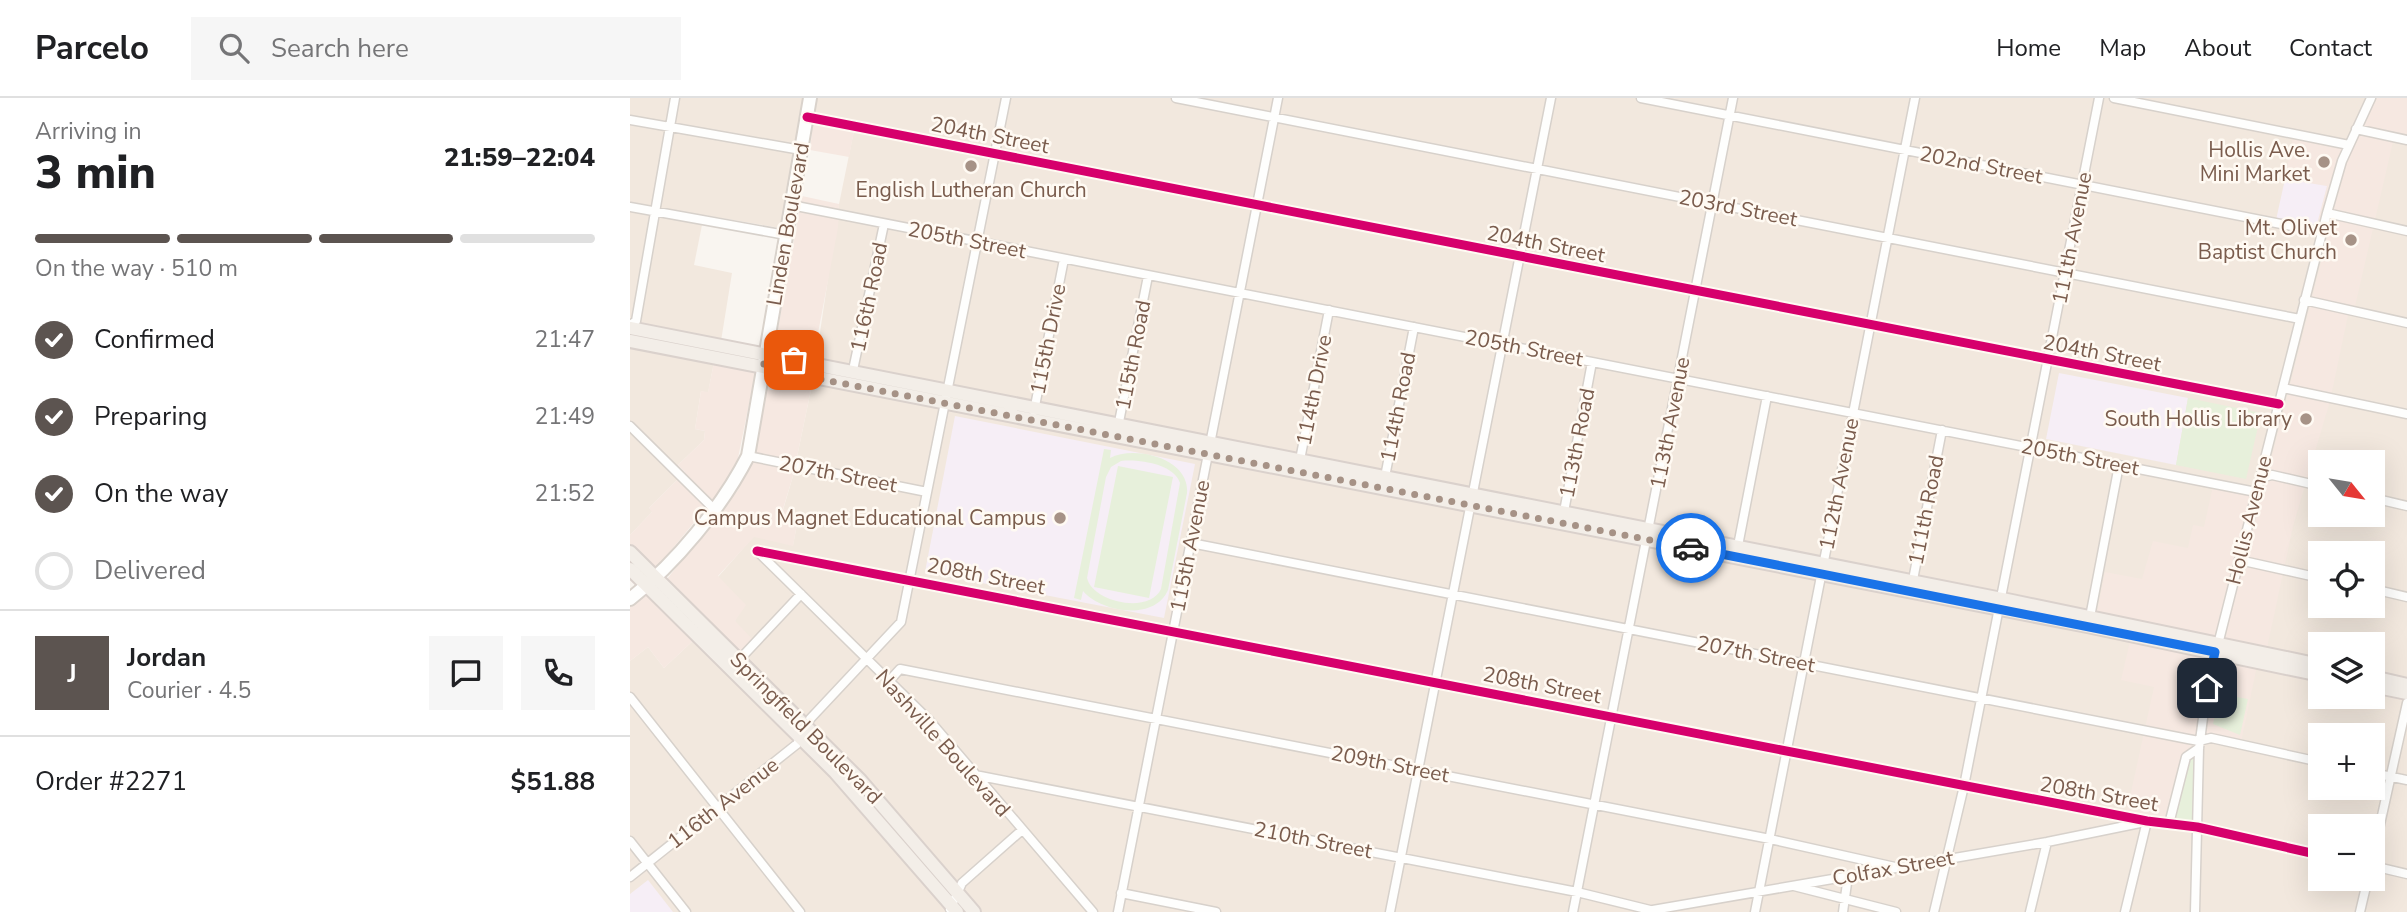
<!DOCTYPE html>
<html lang="en">
<head>
<meta charset="utf-8">
<style>
  :root { --surface:#fff; --page:#f6f6f6; --text:#202124; --muted:#757577; --line:#e0e0e0; --accent:#5c5450 }
  body { margin:0; font-family:"Nunito Sans",sans-serif; background:var(--page); color:var(--text); height:100vh; display:flex; flex-direction:column; font-size:26px; white-space:nowrap }
  * { box-sizing:border-box; margin:0 }
  p { font-size:23px; color:var(--muted) }
  .icon { flex:none; width:38px; height:38px; fill:none; stroke:currentColor; stroke-width:2; stroke-linecap:round; stroke-linejoin:round }
  .map { position:relative; flex:1; overflow:hidden }
  .drawer { display:flex; flex-direction:column; background:var(--surface); width:630px }
  .drawer>* { flex:none }
  .needle { width:46px; rotate:120deg }
  .controls { position:absolute; left:1678px; top:352px; display:grid; gap:14px }
  .controls a { display:grid; place-items:center; width:77px; height:77px; border-radius:0px; background:var(--surface); box-shadow:0 7px 28px #0002; font-size:35px }
  .pin { position:absolute; display:grid; place-items:center; width:60px; height:60px; color:#fff; margin:-30px; border-radius:14px; box-shadow:0 4px 10px #0006 }
  .courier { position:absolute; display:grid; place-items:center; width:70px; height:70px; margin:-35px; border:5px solid #1a73e8; border-radius:50%; background:#fff; color:#222; box-shadow:0 2px 9px #0007 }
  .overview em { font-style:normal; font-weight:800 }
  .overview div { display:flex; flex-direction:column-reverse }
  .overview { display:flex; align-items:center; justify-content:space-between; height:119px; padding:0 35px }
  h1 { font-size:46px; font-weight:800; line-height:52px }
  .bar { display:grid; grid-template-columns:repeat(4,1fr); gap:10px 7px; align-content:center; height:84px; padding:0 35px }
  .bar i { height:9px; border-radius:5px; background:var(--line) }
  .bar .active { background:var(--accent) }
  .bar p { grid-column:span 4 }
  .line { display:flex; align-items:center; gap:18px; padding:0 35px; border-top:2px solid var(--line) }
  .line div { flex:1 }
  .round { display:grid; place-items:center; flex:none; width:74px; height:74px; border-radius:0px; background:var(--page) }
  ol { padding:0 35px; list-style:none }
  li { display:flex; align-items:center; gap:21px; height:77px }
  li p { margin-inline-start:auto }
  li .icon { padding:7px; border-radius:50%; background:var(--accent); color:#fff; stroke-width:4 }
  li:last-child { color:var(--muted) }
  li i { width:38px; height:38px; border:4px solid var(--line); border-radius:50% }
  header { display:flex; align-items:center; gap:42px; box-sizing:border-box; height:98px; padding:0 35px; background:var(--surface); border-bottom:2px solid var(--line) }
  header strong { font-size:33px }
  nav { display:flex; gap:38px; margin-inline-start:auto; font-size:24px }
  .search { width:490px; height:63px; background:var(--page); display:flex; align-items:center; gap:18px; box-sizing:border-box; padding:0 24px; border-radius:0px; color:var(--muted); font-size:26px }
  main { display:flex; flex:1; min-height:0 }
  .map>svg:first-child { display:block }
  .residential { fill:#f2e8de; fill-rule:evenodd }
  .commercial { fill:#f6e8e1 }
  .education { fill:#f6eef6 }
  .green { fill:#e7f0db; fill-rule:evenodd }
  .lines { fill:none; stroke-linecap:round; stroke-linejoin:round }
  .minor-casing { stroke:#d7d1cb; stroke-width:11 }
  .secondary-casing { stroke:#d9d2cb; stroke-width:16 }
  .primary-casing { stroke:#dad1cc; stroke-width:16 }
  .minor { stroke:#fefefd; stroke-width:8 }
  .secondary { stroke:#fefefd; stroke-width:12 }
  .primary { stroke:#f3eee8; stroke-width:12 }
  .cycleway-casing { stroke:#fffaf3; stroke-width:13 }
  .cycleway { stroke:#d6006c; stroke-width:9 }
  .done { stroke:#a69286; stroke-width:7; stroke-dasharray:0 12.6 }
  .route { stroke:#1a73e8; stroke-width:9 }
  .poi-dot { fill:#a69286; stroke:#fffaf3; stroke-width:2.5 }
  .labels { text-anchor:middle; dominant-baseline:central; stroke-width:5; stroke-linejoin:round; paint-order:stroke }
  .street-label { font-size:21px; fill:#7a5c4d; stroke:#fffaf3 }
  .poi-label { font-size:21px; fill:#7a5c4d; stroke:#fffaf3; text-anchor:end }
</style>
</head>
<body>
<header>
<strong>Parcelo</strong>
<div class="search"><svg class="icon" aria-label="search" viewBox="0 0 24 24"><circle cx="10" cy="10" r="6"/><path d="M15 15l6 6"/></svg>Search here</div>
<nav><a>Home</a><a>Map</a><a>About</a><a>Contact</a></nav>
</header>
<main>
<section class="drawer">
<div class="overview"><div><h1>3 min</h1><p>Arriving in</p></div><em>21:59–22:04</em></div>
<div class="bar"><i class="active"></i><i class="active"></i><i class="active"></i><i></i><p>On the way · 510 m</p></div>
<ol>
<li><svg class="icon" aria-label="check" viewBox="0 0 24 24"><path d="M5 12l5 5 9-10"/></svg>Confirmed<p>21:47</p></li>
<li><svg class="icon" aria-label="check" viewBox="0 0 24 24"><path d="M5 12l5 5 9-10"/></svg>Preparing<p>21:49</p></li>
<li><svg class="icon" aria-label="check" viewBox="0 0 24 24"><path d="M5 12l5 5 9-10"/></svg>On the way<p>21:52</p></li>
<li><i></i>Delivered</li>
</ol>
<div class="line" style="height:126px"><b class="round" style="background:var(--accent);color:#fff">J</b><div><b>Jordan</b><p>Courier · 4.5</p></div><a class="round"><svg class="icon" aria-label="chat" viewBox="0 0 24 24"><path d="M4 5h16v11H9l-5 4z"/></svg></a><a class="round"><svg class="icon" aria-label="phone" viewBox="0 0 24 24"><path d="M5 4h4l2 5-3 2q2 4 5 5l2-3 5 2v4C11 20 4 13 5 4z"/></svg></a></div>
<div class="line" style="height:91px"><div>Order #2271</div><b>$51.88</b></div>
</section>
<div class="map">
<svg width="1777" height="814" viewBox="0 0 1777 814">
  <rect width="100%" height="100%" fill="#f9f5f0"/>
  <path class="residential" d="M0 0H174L150 130 74 117 64 167 102 175 91 243 0 225Z
    M187 0H1777V814H349L112 557 105 523 107 516 88 479 124 438 163 447 169 416 153 412 163 378 183 282 209 106 226 23 184 15ZM1690 364H1743V416H1690ZM1690 455H1743V508H1690ZM1690 546H1743V598H1690ZM1690 637H1743V690H1690ZM1690 728H1743V780H1690Z
    M0 247 84 264 78 295 71 293 65 331 75 333 74 342 48 367 55 374 19 410 23 413 0 437Z
    M66 540 209 683 323 814H0V563L18 549 34 570Z"/>
  <path class="commercial" d="M1747 0H1777V36L1765 35 1723 217H1718L1700 303 1663 428 1633 569 1627 568 1611 644 1575 636 1552 656 1534 722 1496 717 1524 589 1491 582 1505 522 1467 515 1475 474 1512 481 1523 443 1558 450 1563 427 1574 429 1583 388 1632 398 1699 133 1686 130 1697 88 1655 81 1663 39 1723 51Z
    M184 15 226 23 219 59 180 52Z
    M172 98 209 106 208 130 184 256 183 282 163 378 153 411 169 415 163 448 124 439 88 478 116 507 105 523 125 544 112 557 37 481 108 392 127 347Z
    M84 264 126 272 108 360 94 388 25 472 0 446V437L22 414 19 410 55 374 48 367 74 342 75 333 65 331 71 293 78 294Z
    M17 492 66 540 34 570 18 549 0 563V505Z"/>
  <path class="education" d="M1655 81 1697 88 1686 130 1646 122Z
    M1429 275 1558 300 1546 367 1416 341Z
    M325 318 565 366 534 520 295 474Z
    M18 782 43 814H0V796Z"/>
  <path class="green" d="M1558 300 1631 315 1616 381 1546 367Z
    M474 351 481 352 480 360C504 347 560 360 557 395L538 492C525 523 472 515 453 493L451 502 444 500ZM491 363C509 361 544 366 550 385L531 491C520 516 463 505 457 480L476 379 481 369Z
    M488 368 543 379 519 500 464 489Z
    M1590 596 1618 601 1610 637 1583 626Z
    M1564 656 1565 723 1544 722 1559 661Z"/>
  <g class="lines">
    <g class="minor-casing">
      <path id="minor" d="M546 0 1670 221
        M1011 0 1692 134
        M1484 0 1719 47
        M177 19 1649 306
        M0 22 171 52
        M1726 31 1777 42
        M161 107 1626 394
        M0 109 156 137
        M1697 115 1777 133
        M1674 202 1777 225
        M0 227 6 223 45 0
        M223 272 254 126
        M1653 290 1777 316
        M404 313 434 161
        M0 328 84 411
        M488 329 518 178
        M118 358 297 394
        M669 367 699 212
        M1630 380 1642 377 1690 388
        M754 384 784 229
        M1743 400 1777 408
        M933 419 962 264
        M561 445 1558 641 1569 643 1581 640 1690 664
        M127 453 1517 723 1567 729 1690 757
        M127 453 300 623 463 814
        M1107 453 1137 298
        M1609 462 1690 480
        M1282 487 1312 332
        M1743 491 1777 499
        M1460 519 1489 367
        M109 562 171 496
        M259 583 270 571 1140 741 1265 769
        M0 599 170 814
        M1743 675 1777 682
        M345 677 947 794 1020 812
        M1539 726 1556 659 1569 650
        M0 743 56 814
        M1743 758 1777 605
        M1743 768 1777 776
        M0 779 167 646 180 621 271 524 376 0
        M1164 788 1266 814
        M491 795 586 814
        M320 811 332 785 392 732
        M1017 813 1417 744 1510 725
        M488 814 648 0
        M760 814 921 0
        M943 814 1103 0
        M1125 814 1285 0
        M1213 814 1218 778
        M1304 814 1334 688 1469 0
        M1400 814 1417 744
        M1495 814 1517 723
        M1565 814 1569 650 1577 590 1697 115 1712 63 1741 0
        M1730 814 1738 780"/>
    </g>
    <g class="secondary-casing">
      <path id="secondary" d="M0 501C45 466 92 409 118 358L180 0"/>
    </g>
    <g class="primary-casing">
      <path id="primary" d="M0 230 1382 503 1690 567
        M0 243 1457 528 1690 577
        M0 454 230 682 344 814
        M0 471 205 674 327 814
        M1743 579 1777 587
        M1743 588 1777 595"/>
    </g>
    <use href="#minor" class="minor"/>
    <use href="#secondary" class="secondary"/>
    <use href="#primary" class="primary"/>
    <g class="cycleway-casing">
      <path id="cycleway" d="M177 19 1649 306
        M127 453 1517 723 1567 729 1690 757"/>
    </g>
    <use href="#cycleway" class="cycleway"/>
  </g>
  <g class="lines">
    <path class="done" d="M164 262 136 257 133 270 1061 450"/>
    <path class="route" d="M1061 450 1585 554 1577 590"/>
  </g>
  <g class="poi-dot">
    <circle cx="1694" cy="64" r="7"/>
    <circle cx="341" cy="68" r="7"/>
    <circle cx="1721" cy="142" r="7"/>
    <circle cx="1676" cy="321" r="7"/>
    <circle cx="430" cy="420" r="7"/>
  </g>
  <g class="labels">
    <g class="street-label">
      <text transform="translate(360 37) rotate(11)">204th Street</text>
      <text transform="translate(1351 67) rotate(11)">202nd Street</text>
      <text transform="translate(1108 110) rotate(11)">203rd Street</text>
      <text transform="translate(158 126) rotate(-80)">Linden Boulevard</text>
      <text transform="translate(1442 140) rotate(-79)">111th Avenue</text>
      <text transform="translate(337 142) rotate(11)">205th Street</text>
      <text transform="translate(916 146) rotate(11)">204th Street</text>
      <text transform="translate(239 199) rotate(-78)">116th Road</text>
      <text transform="translate(418 241) rotate(-79)">115th Drive</text>
      <text transform="translate(894 250) rotate(11)">205th Street</text>
      <text transform="translate(1472 255) rotate(11)">204th Street</text>
      <text transform="translate(503 257) rotate(-79)">115th Road</text>
      <text transform="translate(684 292) rotate(-79)">114th Drive</text>
      <text transform="translate(768 309) rotate(-79)">114th Road</text>
      <text transform="translate(1040 325) rotate(-79)">113th Avenue</text>
      <text transform="translate(947 345) rotate(-79)">113th Road</text>
      <text transform="translate(1450 359) rotate(11)">205th Street</text>
      <text transform="translate(208 376) rotate(11)">207th Street</text>
      <text transform="translate(1209 386) rotate(-79)">112th Avenue</text>
      <text transform="translate(1296 412) rotate(-79)">111th Road</text>
      <text transform="translate(1619 422) rotate(-76)">Hollis Avenue</text>
      <text transform="translate(560 448) rotate(-79)">115th Avenue</text>
      <text transform="translate(356 478) rotate(11)">208th Street</text>
      <text transform="translate(1126 556) rotate(11)">207th Street</text>
      <text transform="translate(912 587) rotate(11)">208th Street</text>
      <text transform="translate(176 630) rotate(45)">Springfield Boulevard</text>
      <text transform="translate(313 645) rotate(48)">Nashville Boulevard</text>
      <text transform="translate(760 666) rotate(11)">209th Street</text>
      <text transform="translate(1469 696) rotate(10)">208th Street</text>
      <text transform="translate(93 705) rotate(-38)">116th Avenue</text>
      <text transform="translate(683 742) rotate(11)">210th Street</text>
      <text transform="translate(1263 770) rotate(-10)">Colfax Street</text>
    </g>
    <g class="poi-label">
      <text x="1680" y="52">Hollis Ave.<tspan x="1680" dy="24">Mini Market</tspan></text>
      <text x="341" y="92" text-anchor="middle">English Lutheran Church</text>
      <text x="1707" y="130">Mt. Olivet<tspan x="1707" dy="24">Baptist Church</tspan></text>
      <text x="1662" y="321">South Hollis Library</text>
      <text x="416" y="420">Campus Magnet Educational Campus</text>
    </g>
  </g>
</svg>
<div class="controls">
<a><svg class="needle" viewBox="-14 -14 28 28"><path d="M0-13l5 13h-10z" fill="#e53935"/><path d="M0 13l5-13h-10z" fill="#757577"/></svg></a>
<a><svg class="icon" aria-label="locate" viewBox="0 0 24 24"><circle cx="12" cy="12" r="6"/><path d="M12 2v4M12 18v4M2 12h4M18 12h4"/></svg></a>
<a><svg class="icon" aria-label="layers" viewBox="0 0 24 24"><path d="M12 4l9 5-9 5-9-5zM3 14l9 5 9-5"/></svg></a>
<a>+</a>
<a>−</a>
</div>
<div class="pin" style="left:164px;top:262px;background:#ea580c"><svg class="icon" aria-label="bag" viewBox="0 0 24 24"><path d="M5 8h14l-1 12H6zM9 8a3 3 0 0 1 6 0"/></svg></div>
<div class="pin" style="left:1577px;top:590px;background:#1f2937"><svg class="icon" aria-label="home" viewBox="0 0 24 24"><path d="M3 11l9-7 9 7M6 9v11h12V9"/></svg></div>
<div class="courier" style="left:1061px;top:450px"><svg class="icon" aria-label="car" viewBox="0 0 24 24"><path d="M5 17H2v-5l4-1 3-4h7l3 4 3 1v5h-3M9 17h6M6 11h13"/><circle cx="7" cy="17" r="2"/><circle cx="17" cy="17" r="2"/></svg></div>
</div>
</main>
</body>
</html>
